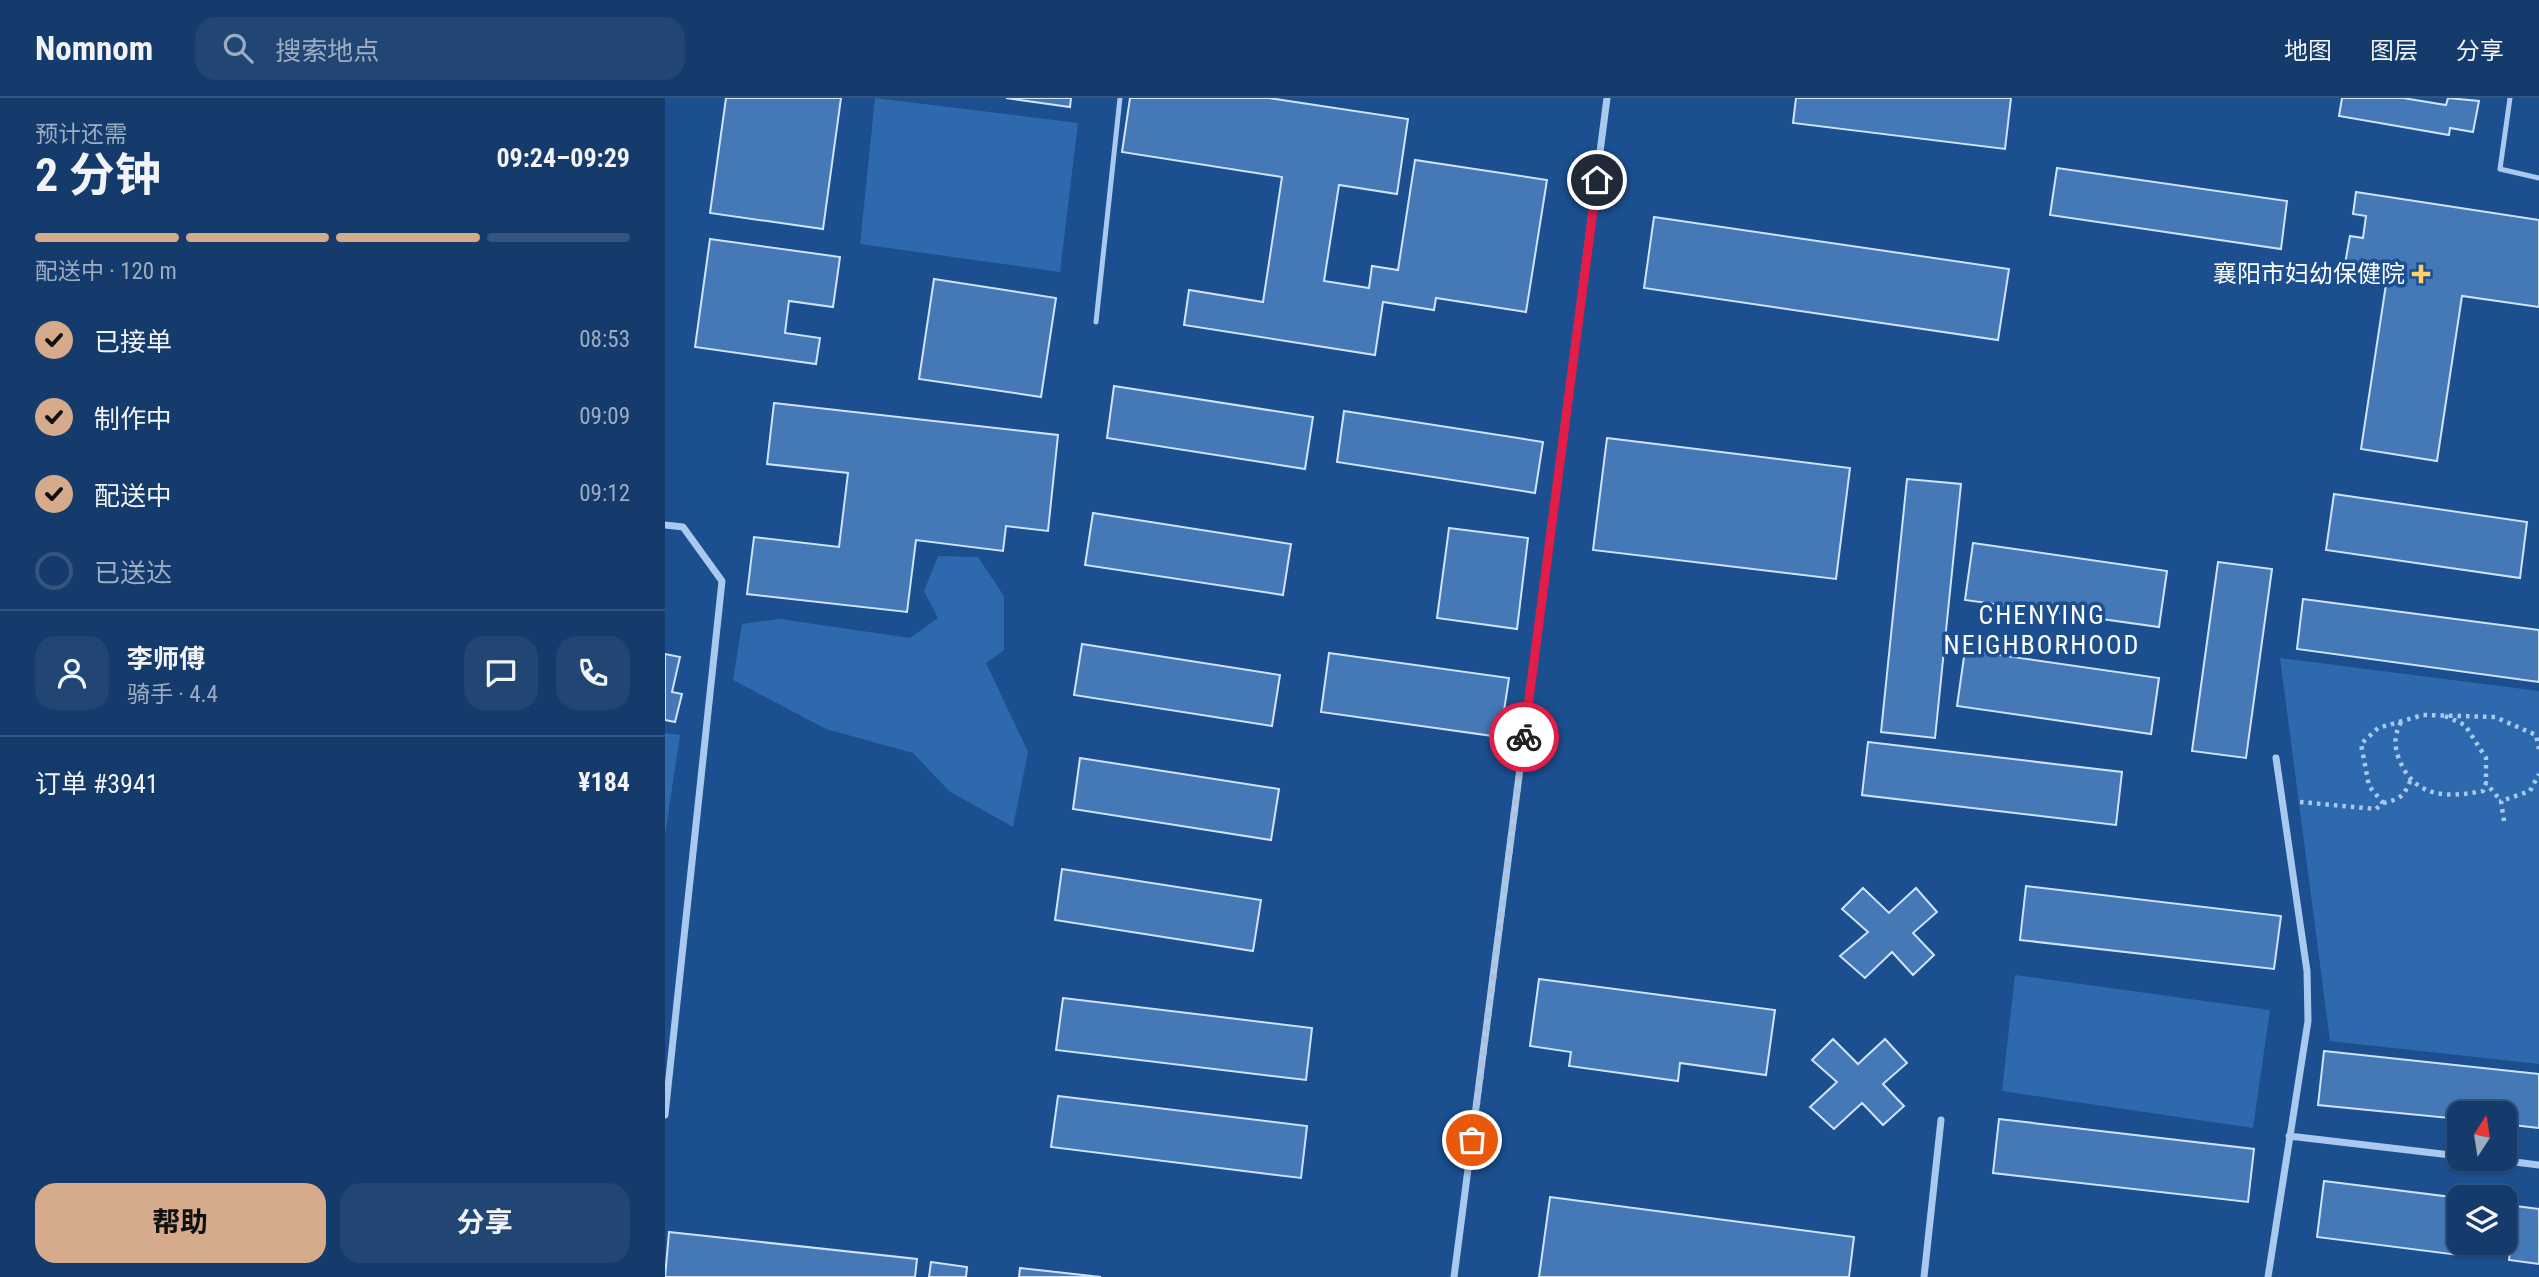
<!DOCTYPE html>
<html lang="zh">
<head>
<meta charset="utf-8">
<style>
  :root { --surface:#143b6b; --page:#214673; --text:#f1f3f6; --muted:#9dadc1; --line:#33557e; --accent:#d6ab8b }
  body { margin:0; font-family:"Roboto Condensed","Noto Sans SC",sans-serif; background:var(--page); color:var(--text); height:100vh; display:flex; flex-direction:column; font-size:26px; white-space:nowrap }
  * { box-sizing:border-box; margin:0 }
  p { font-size:23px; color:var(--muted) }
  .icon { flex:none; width:38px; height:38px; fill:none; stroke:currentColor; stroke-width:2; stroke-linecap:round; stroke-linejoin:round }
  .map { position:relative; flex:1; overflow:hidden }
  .panel { display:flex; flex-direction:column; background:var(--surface); width:665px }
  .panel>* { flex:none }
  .needle { width:46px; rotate:12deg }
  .controls { position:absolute; left:1782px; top:1003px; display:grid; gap:14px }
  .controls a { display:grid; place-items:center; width:70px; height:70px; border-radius:14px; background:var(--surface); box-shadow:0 2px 5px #0004,0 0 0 2px var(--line); font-size:35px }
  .pin { position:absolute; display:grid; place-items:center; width:60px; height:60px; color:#fff; margin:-30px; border:4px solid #fff; border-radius:50%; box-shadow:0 2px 7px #0007 }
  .courier { position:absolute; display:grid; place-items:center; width:70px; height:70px; margin:-35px; border:5px solid #e11d48; border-radius:50%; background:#fff; color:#222; box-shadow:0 2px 9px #0007 }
  .summary em { font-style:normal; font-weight:700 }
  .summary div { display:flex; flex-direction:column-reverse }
  .summary { display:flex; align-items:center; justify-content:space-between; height:119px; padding:0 35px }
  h1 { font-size:46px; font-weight:700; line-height:52px }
  .bar { display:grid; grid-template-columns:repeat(4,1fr); gap:10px 7px; align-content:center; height:84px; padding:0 35px }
  .bar i { height:9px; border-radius:5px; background:var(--line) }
  .bar .selected { background:var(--accent) }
  .bar p { grid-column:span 4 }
  .line { display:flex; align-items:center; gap:18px; padding:0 35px; border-top:2px solid var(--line) }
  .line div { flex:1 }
  .round { display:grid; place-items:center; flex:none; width:74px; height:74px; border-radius:21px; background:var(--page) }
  ol { padding:0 35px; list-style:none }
  li { display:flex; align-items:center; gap:21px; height:77px }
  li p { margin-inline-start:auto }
  li .icon { padding:7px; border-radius:50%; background:var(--accent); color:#111; stroke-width:4 }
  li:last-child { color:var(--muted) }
  li i { width:38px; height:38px; border:4px solid var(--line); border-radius:50% }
  .cta { display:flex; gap:14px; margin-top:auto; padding:14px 35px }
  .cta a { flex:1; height:80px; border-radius:21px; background:var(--accent); color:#111; font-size:28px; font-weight:700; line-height:80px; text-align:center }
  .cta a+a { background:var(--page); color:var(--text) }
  header { display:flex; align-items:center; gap:42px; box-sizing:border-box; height:98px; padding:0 35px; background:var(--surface); border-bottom:2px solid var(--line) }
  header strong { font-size:33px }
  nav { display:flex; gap:38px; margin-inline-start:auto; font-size:24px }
  .search { width:490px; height:63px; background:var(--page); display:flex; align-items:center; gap:18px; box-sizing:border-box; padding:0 24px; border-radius:21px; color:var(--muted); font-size:26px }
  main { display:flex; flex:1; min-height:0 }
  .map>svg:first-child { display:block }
  .green { fill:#2e69ad }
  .building { fill:#4478b7; stroke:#cfe3fa; stroke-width:2 }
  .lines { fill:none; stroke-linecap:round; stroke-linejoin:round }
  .path { stroke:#a9c9ee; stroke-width:4.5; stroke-dasharray:3.5 5; stroke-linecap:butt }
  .service { stroke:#a9c9ee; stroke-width:5 }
  .minor { stroke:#a9c9ee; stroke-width:7 }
  .done { stroke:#afc1d8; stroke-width:7; stroke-dasharray:0 12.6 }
  .route { stroke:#e11d48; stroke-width:9 }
  .poi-dot { fill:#ffd166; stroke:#1b4f8f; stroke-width:2.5 }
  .labels { text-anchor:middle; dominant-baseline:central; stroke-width:7; stroke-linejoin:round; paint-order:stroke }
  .poi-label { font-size:24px; fill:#fff; stroke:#1b4f8f; text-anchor:end }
  .neighbourhood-label { font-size:26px; letter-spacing:2px; fill:#fff; stroke:#1b4f8f }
</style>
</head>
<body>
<header>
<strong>Nomnom</strong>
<div class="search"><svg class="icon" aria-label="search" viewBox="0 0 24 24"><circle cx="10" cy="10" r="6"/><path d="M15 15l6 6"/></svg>搜索地点</div>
<nav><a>地图</a><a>图层</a><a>分享</a></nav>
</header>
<main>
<section class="panel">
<div class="summary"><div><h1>2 分钟</h1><p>预计还需</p></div><em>09:24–09:29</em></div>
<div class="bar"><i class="selected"></i><i class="selected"></i><i class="selected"></i><i></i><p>配送中 · 120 m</p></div>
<ol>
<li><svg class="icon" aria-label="check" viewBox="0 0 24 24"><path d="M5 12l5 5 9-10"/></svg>已接单<p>08:53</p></li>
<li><svg class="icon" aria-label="check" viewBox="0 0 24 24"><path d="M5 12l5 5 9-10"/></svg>制作中<p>09:09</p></li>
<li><svg class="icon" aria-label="check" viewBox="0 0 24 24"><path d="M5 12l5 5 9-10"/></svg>配送中<p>09:12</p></li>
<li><i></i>已送达</li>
</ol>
<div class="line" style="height:126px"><a class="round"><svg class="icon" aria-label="person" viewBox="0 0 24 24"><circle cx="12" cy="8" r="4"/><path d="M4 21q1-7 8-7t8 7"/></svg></a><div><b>李师傅</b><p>骑手 · 4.4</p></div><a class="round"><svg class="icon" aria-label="chat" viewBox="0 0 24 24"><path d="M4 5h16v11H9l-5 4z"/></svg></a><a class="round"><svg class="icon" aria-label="phone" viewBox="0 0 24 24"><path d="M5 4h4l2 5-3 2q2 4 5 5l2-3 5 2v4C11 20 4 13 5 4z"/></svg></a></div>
<div class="line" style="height:91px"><div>订单 #3941</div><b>¥184</b></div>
<div class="cta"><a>帮助</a><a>分享</a></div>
</section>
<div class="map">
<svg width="1874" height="1179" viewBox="0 0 1874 1179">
  <rect width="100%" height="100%" fill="#1b4f8f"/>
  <path class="green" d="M210 0 413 25 395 174 195 146Z
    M273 458 313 459 339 498V552L321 565 363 654 348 729 284 693 248 655 161 631 68 582 77 526 115 521 245 540 273 520 259 493Z
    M1615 560 1874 593V966L1665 943Z
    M0 635 15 637 0 737Z
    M1350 877 1605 912 1588 1030 1337 993Z"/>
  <path class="building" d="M61 0H176L158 131 45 115Z
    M341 0H406L405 9Z
    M465 0H604L743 21 732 96 674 87 659 183 704 190 707 168 733 172 750 62 882 82 861 214 771 200 769 212 718 204 710 257 519 227 524 192 598 204 617 79 457 54Z
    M1131 0H1346L1340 51 1128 25Z
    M1677 0H1738L1781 7 1783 0 1814 3 1808 34 1785 30 1784 37 1674 18Z
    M1392 70 1622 103 1616 151 1385 117Z
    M1691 94 1874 122V209L1797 198 1772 363 1696 351 1723 173 1680 166 1685 138 1698 140 1701 118 1688 116Z
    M989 119 1344 171 1333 242 979 190Z
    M45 141 175 159 168 209 124 203 120 235 155 240 151 266 30 249Z
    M269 181 391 200 376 299 254 281Z
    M449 288 648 319 640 371 442 340Z
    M109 305 393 337 383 433 341 428 338 453 251 442 242 514 82 496 89 439 174 449 183 375 102 366Z
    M679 313 878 344 870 395 672 364Z
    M942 340 1185 370 1171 481 928 452Z
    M1242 381 1296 386 1270 640 1216 634Z
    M1669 396 1862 424 1855 480 1661 452Z
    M428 415 626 446 618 497 420 467Z
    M784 430 863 440 852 531 772 520Z
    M1308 445 1502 473 1494 529 1300 502Z
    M1553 464 1607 471 1581 660 1527 653Z
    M1638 501 1874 532V584L1632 551Z
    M417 546 615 577 607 628 409 597Z
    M1300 552 1494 580 1486 636 1292 608Z
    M664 555 844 580 835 639 656 614Z
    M0 556 15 559 7 594 17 596 10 624 0 622Z
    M1203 644 1457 674 1451 727 1197 697Z
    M415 660 614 691 606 742 408 711Z
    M397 771 596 802 588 853 390 822Z
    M1361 788 1616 818 1609 871 1355 842Z
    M1198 790 1224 815 1251 790 1272 814 1248 835 1269 857 1248 877 1227 854 1200 880 1175 858 1203 834 1177 811Z
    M874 881 1110 912 1101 977 1015 965 1013 983 904 968 906 954 865 948Z
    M398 900 647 930 641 982 391 952Z
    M1168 941 1193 966 1220 941 1242 965 1218 986 1239 1008 1218 1027 1197 1005 1169 1031 1145 1009 1172 984 1147 962Z
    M1659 953 1874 976V1030L1839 1026V1015H1794V1021L1653 1007Z
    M393 998 642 1028 636 1080 386 1049Z
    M1334 1021 1589 1051 1583 1104 1328 1075Z
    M1659 1083 1794 1100V1144H1803L1801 1158 1652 1139Z
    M885 1099 1189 1139 1184 1179H874Z
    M1851 1108 1874 1111V1166L1844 1162Z
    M4 1134 252 1161 250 1179H0Z
    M266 1164 302 1169 301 1179H264Z
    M355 1170 436 1179H354Z"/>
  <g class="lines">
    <path class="path" d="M1780 618 1800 627 1821 660V685
      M1736 624C1729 638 1729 647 1734 661 1749 700 1782 700 1818 693L1821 685 1836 703
      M1635 704 1711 711 1718 705 1704 688 1696 646 1713 630 1758 617 1830 619 1871 637 1874 651
      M1718 705C1736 701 1739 698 1746 681
      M1839 723 1836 703 1865 693 1874 676"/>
    <path class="service" d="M1845 0 1835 71 1874 80
      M431 224 455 0"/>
    <path class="minor" d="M0 427 18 429 57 483 0 1017
      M1624 1038 1794 1058
      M1818 1060 1874 1067
      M789 1179 942 0
      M1259 1179 1276 1022
      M1603 1179 1643 923 1642 873 1611 660"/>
  </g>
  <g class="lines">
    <path class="done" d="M807 1042 859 639"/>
    <path class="route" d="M859 639 932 82"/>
  </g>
  <path class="poi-dot" d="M1752.5 165.5h7v7h7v7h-7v7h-7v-7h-7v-7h7z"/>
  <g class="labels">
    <g class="poi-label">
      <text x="1740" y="176">襄阳市妇幼保健院</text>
    </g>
    <g class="neighbourhood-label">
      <text x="1377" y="517">CHENYING<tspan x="1377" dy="30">NEIGHBORHOOD</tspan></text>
    </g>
  </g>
</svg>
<div class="controls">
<a><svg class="needle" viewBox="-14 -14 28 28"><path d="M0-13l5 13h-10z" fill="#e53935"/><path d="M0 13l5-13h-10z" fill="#9dadc1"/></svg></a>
<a><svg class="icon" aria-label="layers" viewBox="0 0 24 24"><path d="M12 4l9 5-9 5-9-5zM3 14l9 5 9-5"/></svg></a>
</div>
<div class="pin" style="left:807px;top:1042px;background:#ea580c"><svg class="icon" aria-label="bag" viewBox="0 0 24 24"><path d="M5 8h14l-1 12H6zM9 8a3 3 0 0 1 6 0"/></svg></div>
<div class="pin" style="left:932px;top:82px;background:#1f2937"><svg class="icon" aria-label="home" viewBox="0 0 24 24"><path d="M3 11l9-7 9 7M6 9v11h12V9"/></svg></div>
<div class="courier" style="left:859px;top:639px"><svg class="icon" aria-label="bike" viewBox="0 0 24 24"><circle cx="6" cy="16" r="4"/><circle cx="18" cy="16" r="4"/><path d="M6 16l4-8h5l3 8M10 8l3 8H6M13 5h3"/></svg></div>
</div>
</main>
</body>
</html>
